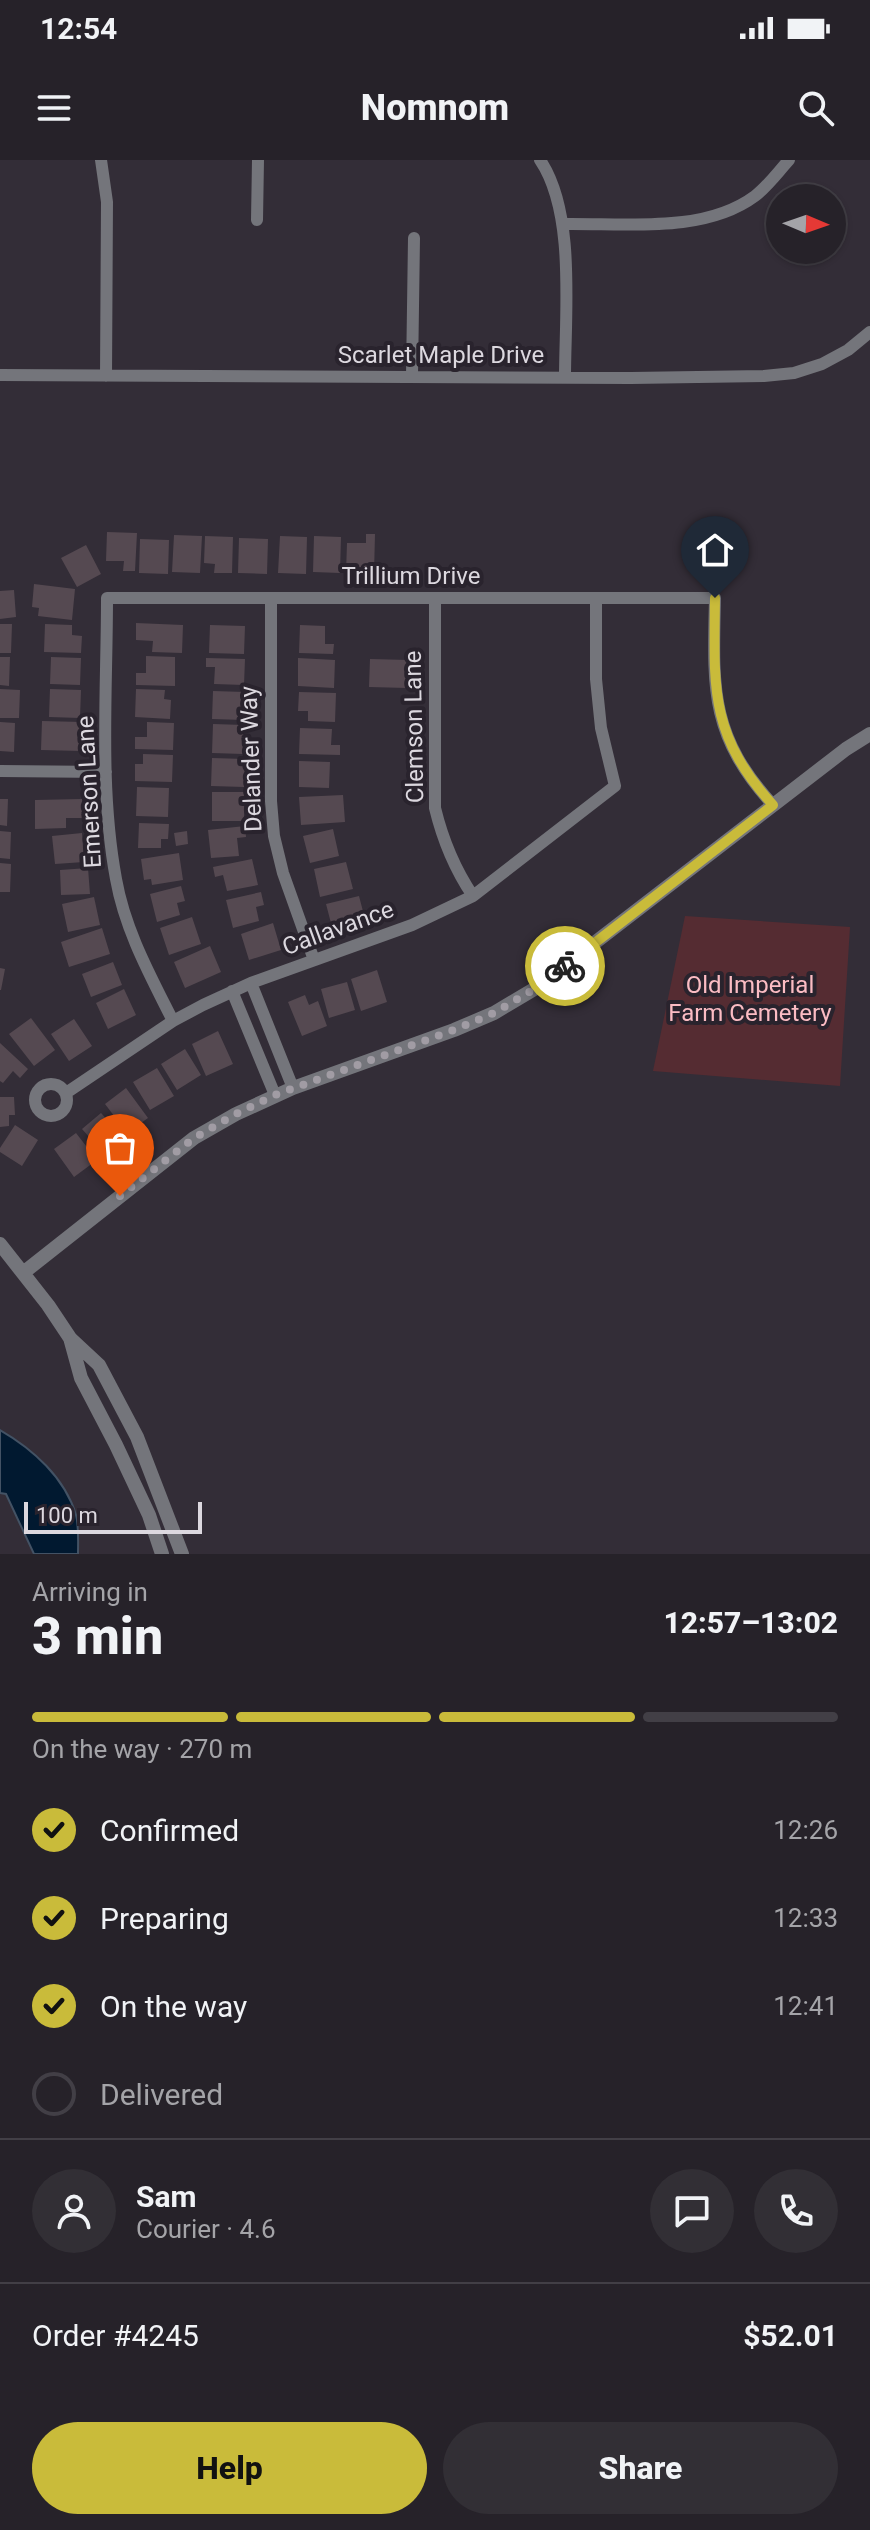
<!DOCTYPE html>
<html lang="en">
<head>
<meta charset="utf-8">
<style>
  :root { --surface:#262229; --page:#322f35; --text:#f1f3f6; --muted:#a4a4a8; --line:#423f46; --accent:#c9bb3a }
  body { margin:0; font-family:Roboto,sans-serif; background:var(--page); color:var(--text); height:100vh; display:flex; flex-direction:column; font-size:30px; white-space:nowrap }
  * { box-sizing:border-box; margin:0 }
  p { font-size:26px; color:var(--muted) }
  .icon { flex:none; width:44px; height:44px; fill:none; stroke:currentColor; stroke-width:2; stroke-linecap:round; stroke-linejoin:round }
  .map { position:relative; height:1394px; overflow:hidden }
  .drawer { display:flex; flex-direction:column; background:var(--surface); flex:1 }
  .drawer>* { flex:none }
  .needle { width:52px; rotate:92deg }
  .fabs { position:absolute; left:766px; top:24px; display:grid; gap:16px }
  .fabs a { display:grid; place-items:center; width:80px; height:80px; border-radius:50%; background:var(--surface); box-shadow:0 2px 6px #0004,0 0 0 2px var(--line); font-size:40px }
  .scale { position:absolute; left:24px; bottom:20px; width:178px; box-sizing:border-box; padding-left:8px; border:4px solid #dcd8df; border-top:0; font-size:22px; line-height:28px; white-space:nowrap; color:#dcd8df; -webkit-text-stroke:6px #29232d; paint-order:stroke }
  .pin { position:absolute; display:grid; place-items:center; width:68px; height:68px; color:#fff; margin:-82px -34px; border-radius:50% 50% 50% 0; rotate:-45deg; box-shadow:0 0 8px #0007 }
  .pin .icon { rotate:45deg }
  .courier { position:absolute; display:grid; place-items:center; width:80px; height:80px; margin:-40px; border:6px solid #c9bb3a; border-radius:50%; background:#fff; color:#222; box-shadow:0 2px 10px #0007 }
  .head em { font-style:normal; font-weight:800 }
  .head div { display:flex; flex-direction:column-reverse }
  .head { display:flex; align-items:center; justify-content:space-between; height:136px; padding:0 32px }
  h1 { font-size:52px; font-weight:800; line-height:60px }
  .bar { display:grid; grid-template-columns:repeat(4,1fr); gap:12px 8px; align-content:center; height:96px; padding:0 32px }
  .bar i { height:10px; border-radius:6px; background:var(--line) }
  .bar .on { background:var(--accent) }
  .bar p { grid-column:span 4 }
  .line { display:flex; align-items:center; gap:20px; padding:0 32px; border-top:2px solid var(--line) }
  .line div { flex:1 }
  .round { display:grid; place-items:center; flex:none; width:84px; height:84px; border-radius:42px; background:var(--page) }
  ol { padding:0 32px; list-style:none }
  li { display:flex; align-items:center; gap:24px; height:88px }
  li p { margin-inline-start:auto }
  li .icon { padding:8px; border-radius:50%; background:var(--accent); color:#111; stroke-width:4 }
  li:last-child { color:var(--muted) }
  li i { width:44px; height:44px; border:4px solid var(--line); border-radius:50% }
  .cta { display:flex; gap:16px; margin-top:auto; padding:16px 32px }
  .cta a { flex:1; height:92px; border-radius:48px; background:var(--accent); color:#111; font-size:32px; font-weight:800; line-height:92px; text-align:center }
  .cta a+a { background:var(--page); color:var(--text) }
  .status { display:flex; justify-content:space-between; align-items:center; height:56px; padding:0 40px; background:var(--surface); direction:ltr }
  .status svg { height:22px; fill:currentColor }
  header { display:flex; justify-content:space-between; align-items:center; height:104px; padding:0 32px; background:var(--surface); font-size:36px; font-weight:800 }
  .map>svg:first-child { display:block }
  .green { fill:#552c32 }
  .water { fill:#011930; stroke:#435264; stroke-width:2 }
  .building { fill:#554951 }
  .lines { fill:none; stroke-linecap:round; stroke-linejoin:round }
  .minor { stroke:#74757b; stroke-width:12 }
  .tertiary { stroke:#74757b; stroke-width:14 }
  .done { stroke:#a19ca4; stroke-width:8; stroke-dasharray:0 14.4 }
  .route { stroke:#c9bb3a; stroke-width:10 }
  .labels { text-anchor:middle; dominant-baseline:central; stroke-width:8; stroke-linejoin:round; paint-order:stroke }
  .street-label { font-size:24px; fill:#dcd8df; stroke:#29232d }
  .park-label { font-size:24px; fill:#fbbcc3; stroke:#29232d }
</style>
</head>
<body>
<div class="status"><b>12:54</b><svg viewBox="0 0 49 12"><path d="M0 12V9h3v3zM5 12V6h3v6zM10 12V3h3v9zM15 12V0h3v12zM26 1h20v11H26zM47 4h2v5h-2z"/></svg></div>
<header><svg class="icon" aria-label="menu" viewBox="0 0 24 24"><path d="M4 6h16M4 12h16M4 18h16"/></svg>Nomnom<svg class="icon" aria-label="search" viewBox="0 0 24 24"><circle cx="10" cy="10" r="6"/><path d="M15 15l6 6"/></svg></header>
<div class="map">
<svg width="870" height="1394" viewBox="0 0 870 1394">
  <rect width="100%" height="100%" fill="#332d37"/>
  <path class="green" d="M685 756 850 767 840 926 653 911Z"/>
  <path class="water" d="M0 1270C33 1289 65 1318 76 1355 79 1367 78 1382 78 1394H34L6 1334 0 1333Z"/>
  <path class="building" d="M107 372 137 373 135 411H123L124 401H106Z
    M366 374H375L374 414 346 413 347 383H366Z
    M174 375 202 376 200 413 172 412Z
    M205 376 233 377 232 413H214L215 404 204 403Z
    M280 376 307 377 306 414 278 413Z
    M314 376 341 377 340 413 313 412Z
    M239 378 268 379 267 414 238 413Z
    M140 379 169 380 168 414 139 413Z
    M86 385 101 414 77 427 61 398Z
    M34 424 75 429 72 460 38 456 39 448 32 447Z
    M14 430 16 457 0 459V431Z
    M136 463 183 465 182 493 152 492 153 481 136 480Z
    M0 464H12L11 493H0Z
    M45 464 72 465V475L82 476 81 493 44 492Z
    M210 465 245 466 244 494 209 493Z
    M300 465 325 466V484H334L333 494 299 493Z
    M146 496 175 497V526L136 525V513H146Z
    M0 497H10L9 526 0 525Z
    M51 497 81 498 80 525 50 524Z
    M206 498 245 499 244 525 214 524 215 507H206Z
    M298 498 335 500 334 528 298 526Z
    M370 499 408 500 407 528 369 527Z
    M0 529 20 530 19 558H0Z
    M50 529 81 530 80 558 49 557Z
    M136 529 165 530 164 539 171 540 170 559 135 557Z
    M213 531 245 532 244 560 212 559Z
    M299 532 336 533 335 562 308 561V551H298Z
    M42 561 82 562 81 591 41 590Z
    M0 562 15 563 14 592 0 591Z
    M147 562 174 563 173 590 135 589V577H147Z
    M213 564 244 565 243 594 212 593Z
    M300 568 332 569 331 585H340V595L299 594Z
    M143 594 173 595 172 622 135 621V604H143Z
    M212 598 245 599 244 627 211 626Z
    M299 601 330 602 329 628 299 627Z
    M137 627 169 628 168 657 136 656Z
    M212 632H244V661H212Z
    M343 635 345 662 301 665 299 637Z
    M0 639H8L7 666 0 665Z
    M82 639V658H66V668L35 669V640Z
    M139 663 169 664 168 679H161V688H138Z
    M245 666 246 677 237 678 239 696 211 698 208 670Z
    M333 669 339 696 310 703 303 676Z
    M0 671 11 672 10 699 0 698Z
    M187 671 188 684 176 686 174 673Z
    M82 673 84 702 55 704 52 676Z
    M179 693 183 720 152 725 151 719 144 720 141 699Z
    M252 699 258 725 227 731 223 715 215 717 213 707Z
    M346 702 353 729 320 737 314 709Z
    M0 703 11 704 10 732H0Z
    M88 708 90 734 61 735 60 710Z
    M181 726 185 741 177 743 180 755 157 762 150 734Z
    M261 732 264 745 256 747 259 761 233 768 226 740Z
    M359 736 365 759 332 767 326 744Z
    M94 737 100 765 68 772 62 744Z
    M192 757 201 784 169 795 160 768Z
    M273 763 281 790 249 800 241 774Z
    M102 768 110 794 69 807 61 782Z
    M210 786 221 812 185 828 174 802Z
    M113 802 122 825 91 837 82 814Z
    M0 808 5 809 1 830H0Z
    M377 810 387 842 361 851 351 819Z
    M347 822 355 850 329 858 321 829Z
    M124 829 136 855 108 869 96 843Z
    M305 835 309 845 318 841 327 866 302 876 288 842Z
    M31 858 55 890 34 906 9 874Z
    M74 859 92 886 69 901 51 874Z
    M218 871 233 904 206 916 192 884Z
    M0 883 28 909 20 918 13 911 3 923 0 921Z
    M185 889 201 915 177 930 161 904Z
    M157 908 174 936 150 950 133 922Z
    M126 928 148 958 127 973 105 944Z
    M0 937H14L15 955H9V966L0 967Z
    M101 953 126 980 107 997 82 969Z
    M15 965 38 980 22 1006 0 992V988Z
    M76 973 97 1000 74 1017 54 989Z"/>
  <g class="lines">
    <path class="minor" d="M101 0 107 42 106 216
      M540 0C576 53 565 154 565 217
      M257 60 258 0
      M564 64C625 63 704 74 755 36 768 26 778 12 789 0
      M0 215 631 218 764 216 794 213 822 204 848 190 870 172
      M412 216 414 78
      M271 438V641L274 676 283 713 314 800
      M435 438V648C443 681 454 708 473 736
      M0 611 106 612
      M251 823 293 928
      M232 831 275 935
      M173 861C150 815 125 770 116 719 99 627 107 531 107 438H715C713 527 709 575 773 645
      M35 940a16 16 0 1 1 32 0a16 16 0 1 1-32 0Z
      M66 933 173 861 203 845 251 823 412 765 473 736 615 626 601 568 596 519V438"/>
    <path class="tertiary" d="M0 1084 48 1145 70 1178 99 1205 137 1277 182 1394
      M23 1113 194 978 236 954 293 928 454 870 494 853 536 828 846 589 870 574
      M70 1178 81 1218 116 1285 149 1355 162 1394"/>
  </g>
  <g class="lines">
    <path class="done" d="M120 1036 194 978 236 954 275 935 454 870 494 853 536 828 565 806"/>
    <path class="route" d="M565 806 773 645C709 575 714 527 715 438"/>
  </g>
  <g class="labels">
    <g class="street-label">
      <text x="441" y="195">Scarlet Maple Drive</text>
      <text x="411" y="416">Trillium Drive</text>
      <text transform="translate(414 567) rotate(-91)">Clemson Lane</text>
      <text transform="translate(251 599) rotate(-92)">Delander Way</text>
      <text transform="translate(89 632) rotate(-93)">Emerson Lane</text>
      <text transform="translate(338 768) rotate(-20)">Callavance</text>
    </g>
    <g class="park-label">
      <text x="750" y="825">Old Imperial<tspan x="750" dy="28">Farm Cemetery</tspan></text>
    </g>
  </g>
</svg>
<div class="fabs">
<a><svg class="needle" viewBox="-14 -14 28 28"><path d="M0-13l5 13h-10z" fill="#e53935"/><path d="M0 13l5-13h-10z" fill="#a4a4a8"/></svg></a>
</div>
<div class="scale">100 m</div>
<div class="pin" style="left:120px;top:1036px;background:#ea580c"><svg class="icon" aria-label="bag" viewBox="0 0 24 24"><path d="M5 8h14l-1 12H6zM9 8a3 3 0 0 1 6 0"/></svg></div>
<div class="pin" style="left:715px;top:438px;background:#1f2937"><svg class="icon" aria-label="home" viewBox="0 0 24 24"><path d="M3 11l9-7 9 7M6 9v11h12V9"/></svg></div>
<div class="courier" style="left:565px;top:806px"><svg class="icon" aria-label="bike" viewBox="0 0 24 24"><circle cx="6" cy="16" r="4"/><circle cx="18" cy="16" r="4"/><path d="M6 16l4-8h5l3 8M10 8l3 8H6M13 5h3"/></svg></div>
</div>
<section class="drawer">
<div class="head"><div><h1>3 min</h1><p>Arriving in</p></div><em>12:57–13:02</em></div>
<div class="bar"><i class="on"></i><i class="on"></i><i class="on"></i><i></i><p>On the way · 270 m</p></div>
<ol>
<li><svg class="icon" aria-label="check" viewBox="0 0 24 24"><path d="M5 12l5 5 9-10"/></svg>Confirmed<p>12:26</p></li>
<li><svg class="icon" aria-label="check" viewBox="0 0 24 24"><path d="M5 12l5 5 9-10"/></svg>Preparing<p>12:33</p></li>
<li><svg class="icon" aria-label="check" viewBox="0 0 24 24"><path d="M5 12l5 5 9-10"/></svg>On the way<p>12:41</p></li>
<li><i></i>Delivered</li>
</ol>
<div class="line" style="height:144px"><a class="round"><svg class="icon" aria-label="person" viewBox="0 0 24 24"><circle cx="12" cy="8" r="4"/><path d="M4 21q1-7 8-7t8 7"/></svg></a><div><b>Sam</b><p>Courier · 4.6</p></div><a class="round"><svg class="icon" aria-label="chat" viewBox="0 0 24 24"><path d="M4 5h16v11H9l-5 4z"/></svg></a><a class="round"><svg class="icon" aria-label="phone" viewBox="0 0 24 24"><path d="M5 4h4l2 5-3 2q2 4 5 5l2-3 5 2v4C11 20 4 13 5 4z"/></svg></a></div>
<div class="line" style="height:104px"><div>Order #4245</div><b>$52.01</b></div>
<div class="cta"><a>Help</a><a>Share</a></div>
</section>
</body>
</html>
